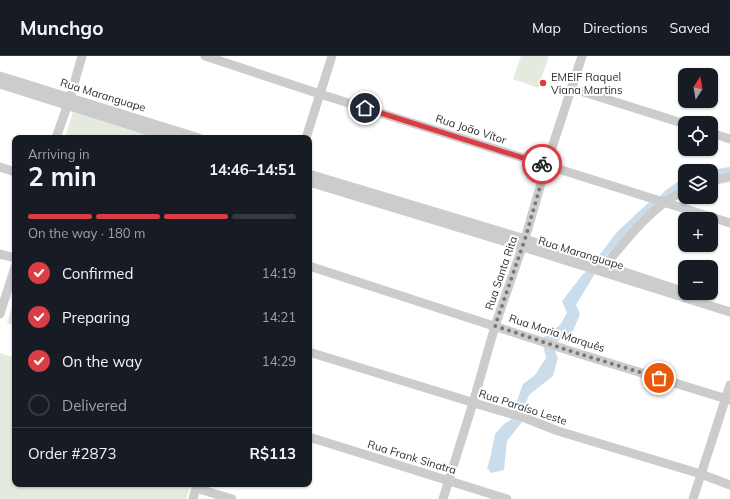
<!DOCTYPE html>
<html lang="en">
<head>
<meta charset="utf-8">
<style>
  :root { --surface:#171b24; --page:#20242c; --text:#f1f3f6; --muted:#9ea1a6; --line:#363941; --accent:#da3d43 }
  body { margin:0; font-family:Mulish,sans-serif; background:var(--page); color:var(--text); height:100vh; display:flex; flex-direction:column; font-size:15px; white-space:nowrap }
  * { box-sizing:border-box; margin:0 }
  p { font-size:13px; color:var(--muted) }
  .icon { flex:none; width:22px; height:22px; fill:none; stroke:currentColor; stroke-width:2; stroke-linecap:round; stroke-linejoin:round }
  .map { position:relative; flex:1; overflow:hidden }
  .drawer { position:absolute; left:12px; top:79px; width:300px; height:352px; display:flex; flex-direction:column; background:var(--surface); border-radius:8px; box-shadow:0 1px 3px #0004 }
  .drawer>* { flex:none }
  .needle { width:26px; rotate:11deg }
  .fabs { position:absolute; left:678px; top:12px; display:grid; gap:8px }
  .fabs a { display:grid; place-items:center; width:40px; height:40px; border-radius:8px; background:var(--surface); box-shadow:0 1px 3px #0004; font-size:20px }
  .pin { position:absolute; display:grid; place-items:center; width:34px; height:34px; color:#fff; margin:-17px; border:2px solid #fff; border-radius:50%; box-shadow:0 1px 4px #0007 }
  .courier { position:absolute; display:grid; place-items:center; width:40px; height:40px; margin:-20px; border:3px solid #da3d43; border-radius:50%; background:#fff; color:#222; box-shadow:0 1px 5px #0007 }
  .overview em { font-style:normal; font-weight:700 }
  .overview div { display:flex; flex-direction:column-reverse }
  .overview { display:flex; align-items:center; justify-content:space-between; height:68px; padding:0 16px }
  h1 { font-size:26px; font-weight:700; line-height:30px }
  .bar { display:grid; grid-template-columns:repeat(4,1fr); gap:6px 4px; align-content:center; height:48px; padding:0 16px }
  .bar i { height:5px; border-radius:3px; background:var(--line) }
  .bar .selected { background:var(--accent) }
  .bar p { grid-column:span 4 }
  .line { display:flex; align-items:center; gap:10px; padding:0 16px; border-top:1px solid var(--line) }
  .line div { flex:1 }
  ol { padding:0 16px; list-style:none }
  li { display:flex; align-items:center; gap:12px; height:44px }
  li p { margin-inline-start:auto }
  li .icon { padding:4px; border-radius:50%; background:var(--accent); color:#fff; stroke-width:4 }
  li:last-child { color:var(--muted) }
  li i { width:22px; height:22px; border:2px solid var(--line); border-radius:50% }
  header { display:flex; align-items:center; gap:24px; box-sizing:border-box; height:56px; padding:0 20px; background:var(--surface); border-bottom:1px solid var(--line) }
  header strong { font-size:19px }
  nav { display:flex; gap:22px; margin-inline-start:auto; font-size:14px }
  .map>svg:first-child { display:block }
  .green { fill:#e4ebde }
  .water { fill:#cbddea }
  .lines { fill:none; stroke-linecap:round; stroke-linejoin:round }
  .minor { stroke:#ccc; stroke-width:9 }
  .done { stroke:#787878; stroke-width:4; stroke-dasharray:0 7.2 }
  .route { stroke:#da3d43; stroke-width:5 }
  .poi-dot { fill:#da3d43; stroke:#fff; stroke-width:1.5 }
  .labels { text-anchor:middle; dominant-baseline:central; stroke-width:4; stroke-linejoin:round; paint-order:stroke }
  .poi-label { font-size:11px; fill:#2f2f2f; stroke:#fff; text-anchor:start }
  .street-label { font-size:11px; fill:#2f2f2f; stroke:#fff }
</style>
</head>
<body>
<header>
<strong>Munchgo</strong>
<nav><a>Map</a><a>Directions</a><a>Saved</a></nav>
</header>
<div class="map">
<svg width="730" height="443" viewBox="0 0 730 443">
  <rect width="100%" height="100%" fill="#fff"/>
  <path class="green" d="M521 0H549L538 32 513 23Z
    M73 56 154 82H65Z
    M15 241V270L7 267Z
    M0 297 15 302V428H191L186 443H0Z"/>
  <path class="water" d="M730 111V119L711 123V115H704Z
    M685 121V129L677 133 664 145 658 142 666 134Z
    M649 146 656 148 601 205H595L616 177Z
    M588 214 596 216 576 249 580 258 573 275 555 287 543 283 545 280 560 269 567 257 562 245 583 218Z
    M543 289 554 293 558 302 553 320 529 339 525 349 524 360 514 357 517 345 523 328 535 319 546 302Z
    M512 363 522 366 507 385 504 414 491 417 487 412 490 403 495 378 504 368Z"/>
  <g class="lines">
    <path class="minor" d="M205 0 320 38 730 167
      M0 20 199 82
      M0 28 170 82
      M571 32 685 68
      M711 77 730 83
      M56 82 70 42 82 0
      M306 82 332 0
      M0 111 15 116
      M309 118 525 183 676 233
      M711 125 730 121
      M309 126 523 191 730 256
      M0 198 15 202
      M605 209C625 186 645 159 671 142 676 139 680 137 685 135
      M309 210 580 298 730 344
      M0 258 15 211
      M309 296 494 353 525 362 558 375 701 418 730 429
      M309 381 507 443
      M196 432 232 443
      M193 443 197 428
      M443 443 473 347 495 270 525 183 546 110 582 0
      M693 443 730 329"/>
  </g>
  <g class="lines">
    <path class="done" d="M542 108 546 110 525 183 495 270 580 298 659 322"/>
    <path class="route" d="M365 52 542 108"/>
  </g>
  <circle class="poi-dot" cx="543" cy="27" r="4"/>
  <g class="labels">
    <g class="poi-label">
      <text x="551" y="21">EMEIF Raquel<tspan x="551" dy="13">Viana Martins</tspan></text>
    </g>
    <g class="street-label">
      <text transform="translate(103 39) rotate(17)">Rua Maranguape</text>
      <text transform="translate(471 73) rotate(18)">Rua João Vítor</text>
      <text transform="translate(581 197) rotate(17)">Rua Maranguape</text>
      <text transform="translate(501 217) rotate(-71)">Rua Santa Rita</text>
      <text transform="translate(557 277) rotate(18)">Rua Maria Marquês</text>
      <text transform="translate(523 351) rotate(18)">Rua Paraíso Leste</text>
      <text transform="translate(412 401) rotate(17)">Rua Frank Sinatra</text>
    </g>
  </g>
</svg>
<div class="fabs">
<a><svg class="needle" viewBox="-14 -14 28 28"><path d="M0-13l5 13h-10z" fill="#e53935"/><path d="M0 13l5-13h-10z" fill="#9ea1a6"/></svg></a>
<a><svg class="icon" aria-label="locate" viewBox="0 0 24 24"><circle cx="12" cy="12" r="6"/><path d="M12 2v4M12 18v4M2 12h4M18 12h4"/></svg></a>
<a><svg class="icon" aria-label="layers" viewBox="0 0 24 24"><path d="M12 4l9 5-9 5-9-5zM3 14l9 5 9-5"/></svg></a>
<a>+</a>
<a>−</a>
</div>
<div class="pin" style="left:659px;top:322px;background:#ea580c"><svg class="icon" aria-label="bag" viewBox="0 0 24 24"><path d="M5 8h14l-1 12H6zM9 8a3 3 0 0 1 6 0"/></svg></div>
<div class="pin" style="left:365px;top:52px;background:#1f2937"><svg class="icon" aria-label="home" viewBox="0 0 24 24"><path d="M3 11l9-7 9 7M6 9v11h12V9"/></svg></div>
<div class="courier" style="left:542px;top:108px"><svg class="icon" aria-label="bike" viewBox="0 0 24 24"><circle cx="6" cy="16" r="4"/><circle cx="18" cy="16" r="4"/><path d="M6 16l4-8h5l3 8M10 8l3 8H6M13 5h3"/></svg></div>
<section class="drawer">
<div class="overview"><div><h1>2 min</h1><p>Arriving in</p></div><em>14:46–14:51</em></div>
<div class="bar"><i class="selected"></i><i class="selected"></i><i class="selected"></i><i></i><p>On the way · 180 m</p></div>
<ol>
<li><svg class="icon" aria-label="check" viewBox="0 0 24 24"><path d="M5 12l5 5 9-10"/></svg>Confirmed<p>14:19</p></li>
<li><svg class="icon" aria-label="check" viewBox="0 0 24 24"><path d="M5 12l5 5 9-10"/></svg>Preparing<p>14:21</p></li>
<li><svg class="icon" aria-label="check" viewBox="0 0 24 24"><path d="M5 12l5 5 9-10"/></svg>On the way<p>14:29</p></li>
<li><i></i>Delivered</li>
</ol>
<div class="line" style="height:52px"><div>Order #2873</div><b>R$113</b></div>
</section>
</div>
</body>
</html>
